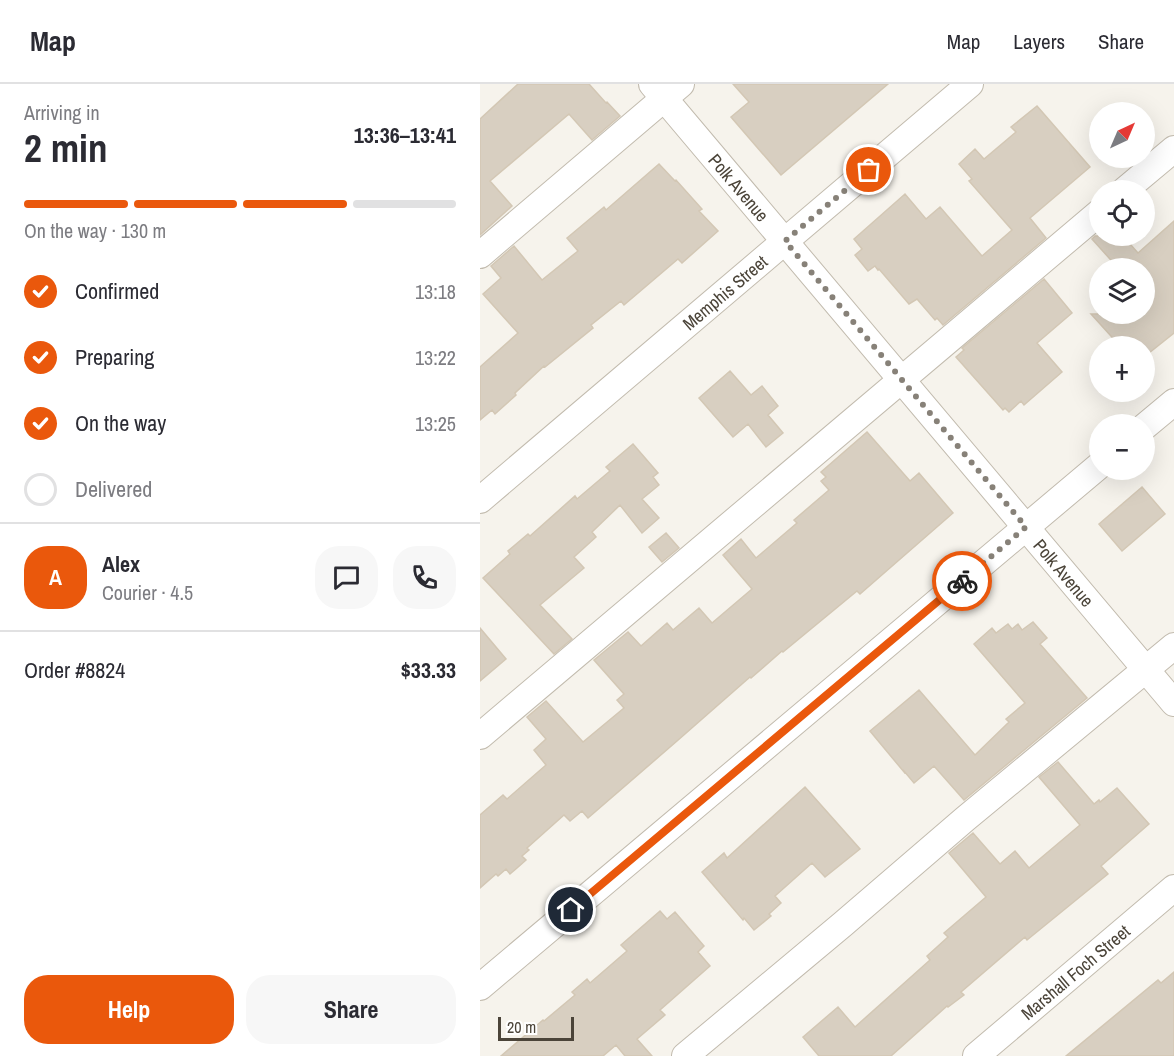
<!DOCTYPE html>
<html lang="en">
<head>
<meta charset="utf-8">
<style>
  :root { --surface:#fff; --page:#f7f7f7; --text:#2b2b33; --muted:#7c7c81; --line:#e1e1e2; --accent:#ea580c }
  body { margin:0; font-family:"Archivo Narrow",sans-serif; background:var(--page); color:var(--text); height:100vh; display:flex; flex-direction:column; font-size:22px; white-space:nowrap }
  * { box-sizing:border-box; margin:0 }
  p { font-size:20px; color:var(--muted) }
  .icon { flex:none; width:33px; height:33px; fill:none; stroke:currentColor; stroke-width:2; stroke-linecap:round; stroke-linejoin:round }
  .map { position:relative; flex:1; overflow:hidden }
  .panel { display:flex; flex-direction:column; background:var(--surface); width:480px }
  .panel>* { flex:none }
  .needle { width:39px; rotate:44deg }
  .buttons { position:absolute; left:609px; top:18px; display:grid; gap:12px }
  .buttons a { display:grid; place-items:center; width:66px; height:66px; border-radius:50%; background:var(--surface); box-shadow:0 6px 24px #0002; font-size:30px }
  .scale { position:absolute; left:18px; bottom:15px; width:76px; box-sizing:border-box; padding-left:6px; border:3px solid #4b4439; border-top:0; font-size:16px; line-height:21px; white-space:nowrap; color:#4b4439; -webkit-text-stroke:4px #fff; paint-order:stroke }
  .pin { position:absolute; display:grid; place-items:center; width:51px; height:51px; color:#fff; margin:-26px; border:3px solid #fff; border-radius:50%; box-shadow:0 2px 6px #0007 }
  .courier { position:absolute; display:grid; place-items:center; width:60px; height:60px; margin:-30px; border:4px solid #ea580c; border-radius:50%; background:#fff; color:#222; box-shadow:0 2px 8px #0007 }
  .summary em { font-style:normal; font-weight:800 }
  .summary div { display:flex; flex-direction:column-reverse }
  .summary { display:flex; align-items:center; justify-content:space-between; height:102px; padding:0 24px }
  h1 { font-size:39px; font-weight:800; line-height:45px }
  .bar { display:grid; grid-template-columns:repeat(4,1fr); gap:9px 6px; align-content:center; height:72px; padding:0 24px }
  .bar i { height:8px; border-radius:4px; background:var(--line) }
  .bar .selected { background:var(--accent) }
  .bar p { grid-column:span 4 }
  .line { display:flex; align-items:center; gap:15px; padding:0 24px; border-top:2px solid var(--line) }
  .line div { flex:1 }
  .round { display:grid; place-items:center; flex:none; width:63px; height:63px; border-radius:24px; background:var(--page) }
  ol { padding:0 24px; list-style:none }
  li { display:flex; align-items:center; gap:18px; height:66px }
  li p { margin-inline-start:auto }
  li .icon { padding:6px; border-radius:50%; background:var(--accent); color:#fff; stroke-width:4 }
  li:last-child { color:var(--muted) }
  li i { width:33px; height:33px; border:3px solid var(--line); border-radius:50% }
  .button { display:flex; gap:12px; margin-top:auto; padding:12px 24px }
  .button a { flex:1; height:69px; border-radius:24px; background:var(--accent); color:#fff; font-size:24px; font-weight:800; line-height:69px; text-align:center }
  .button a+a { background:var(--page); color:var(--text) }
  header { display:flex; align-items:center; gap:36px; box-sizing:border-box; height:84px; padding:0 30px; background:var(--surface); border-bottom:2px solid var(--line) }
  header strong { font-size:28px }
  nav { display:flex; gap:33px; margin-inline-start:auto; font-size:21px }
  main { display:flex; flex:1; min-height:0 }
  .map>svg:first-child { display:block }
  .building { fill:#d8cfc1; stroke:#d3c7b4; stroke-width:1.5 }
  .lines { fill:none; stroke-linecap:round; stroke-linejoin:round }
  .minor-casing { stroke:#c2bbae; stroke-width:28 }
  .minor { stroke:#fff; stroke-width:26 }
  .done { stroke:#878178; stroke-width:6; stroke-dasharray:0 10.8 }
  .route { stroke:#ea580c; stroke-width:8 }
  .labels { text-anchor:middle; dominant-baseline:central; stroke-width:5; stroke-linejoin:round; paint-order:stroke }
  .street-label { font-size:18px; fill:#4b4439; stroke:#fff }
</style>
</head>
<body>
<header>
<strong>Map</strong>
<nav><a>Map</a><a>Layers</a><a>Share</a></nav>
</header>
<main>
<section class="panel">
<div class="summary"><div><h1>2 min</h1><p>Arriving in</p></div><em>13:36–13:41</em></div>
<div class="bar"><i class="selected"></i><i class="selected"></i><i class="selected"></i><i></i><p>On the way · 130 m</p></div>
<ol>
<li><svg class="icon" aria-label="check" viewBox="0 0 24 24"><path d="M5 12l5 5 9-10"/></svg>Confirmed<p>13:18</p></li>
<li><svg class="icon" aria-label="check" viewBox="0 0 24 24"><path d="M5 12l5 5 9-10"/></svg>Preparing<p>13:22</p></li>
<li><svg class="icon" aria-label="check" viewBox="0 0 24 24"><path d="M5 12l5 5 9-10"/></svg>On the way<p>13:25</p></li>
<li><i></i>Delivered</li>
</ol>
<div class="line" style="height:108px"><b class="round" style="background:var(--accent);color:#fff">A</b><div><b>Alex</b><p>Courier · 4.5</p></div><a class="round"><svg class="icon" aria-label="chat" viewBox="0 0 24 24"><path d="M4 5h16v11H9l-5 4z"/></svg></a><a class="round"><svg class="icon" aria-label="phone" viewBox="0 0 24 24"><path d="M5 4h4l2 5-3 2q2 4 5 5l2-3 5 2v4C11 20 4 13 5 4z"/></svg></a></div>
<div class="line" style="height:78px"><div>Order #8824</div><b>$33.33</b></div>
<div class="button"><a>Help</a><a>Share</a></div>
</section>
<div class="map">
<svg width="694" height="972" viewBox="0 0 694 972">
  <rect width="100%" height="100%" fill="#f6f3ec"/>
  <path class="building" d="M38 0H109L126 19 127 18 140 32 112 56 89 30 10 97 32 122 0 151V35Z
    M253 0H408L301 91 251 33 269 18Z
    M557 22 610 83 550 134 566 154 463 241 457 234 455 236 437 215 429 220 399 185 398 186 395 182 388 187 375 171 382 165 374 155 425 110 446 135 460 123 502 172 532 146 489 97 492 95 479 80 495 65 504 75 536 48 531 43Z
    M179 80 195 97 196 96 222 125 219 127 238 147 202 179 198 175 144 221 141 217 111 241 113 244 65 283 64 282 35 309 36 311 15 330 12 326 0 336V283L38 249 3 210 21 194 11 182 34 162 62 196 98 167 87 154 124 123 126 126Z
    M694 137V249L669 269 662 260 660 262H640L611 230H664V184H638L612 155 615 152H643L658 169Z
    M564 195 592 229 557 259 582 288 544 321 541 317 529 328 525 324 523 326 476 273 484 266 482 264Z
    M250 287 271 311 282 302 298 322 288 331 303 349 286 363 268 340 253 353 219 314Z
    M387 348 430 397 439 389 473 429 380 510 377 507 303 568 302 567 271 594 270 593 197 657 108 734 102 727 90 737 84 731 47 764 49 766 42 772 46 776 37 784 30 790 26 785 18 792 16 790 0 804V731L23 711 27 715 66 681 54 666 66 655 47 633 66 617 103 658 144 624 137 616 144 610 114 576 148 548 161 562 187 539 193 546 219 524 232 539 272 505 243 471 261 455 276 474 317 439 314 436 349 406 341 397 346 393 341 388Z
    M153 360 178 389 173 393 179 401 162 415 179 434 162 449 140 421 112 448 116 453 94 473 104 484 60 521 92 555 74 570 3 494 30 470 28 467 48 450 50 452 95 412 97 415 130 387 126 383Z
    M662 403 685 430 642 467 619 440Z
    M186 449 199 464 182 478 169 463Z
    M553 538 567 554 560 560 607 614 484 716 454 682 434 699 424 687V688L390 647 439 606 495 671 529 638 526 635 545 619 494 560 512 544 516 549 528 540 532 545 538 540 542 546Z
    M0 544 26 575 0 597Z
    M578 678 614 720 619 716 620 718 637 704 669 740 621 782 628 790 547 856 545 853 481 908 484 911 468 923 467 922 411 972H339L323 953 358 923 375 943 450 876 447 872 468 853 464 849 506 813 469 769 493 749 520 780 535 767 549 784 600 741 559 693Z
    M325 703 380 765 345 793 332 779 295 812 301 819 289 830 291 832 274 846 264 834 263 836 222 788 244 769 247 774Z
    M180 827 187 835 195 828 224 862 218 868 230 882 180 926 185 931 157 955 172 972H145L136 961 123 972H21L63 936 64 937 95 911 92 908 107 895 110 899 147 867 141 861Z
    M694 888V972H586L678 896 681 899Z"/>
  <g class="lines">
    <g class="minor-casing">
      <g id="minor">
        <path id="s1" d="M172 0 694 619"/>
        <path d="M645 106 694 65"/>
        <path d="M0 171 201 0"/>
        <path d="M664 343 694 318"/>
        <path id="s2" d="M0 416 490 0"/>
        <path d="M0 652 620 128"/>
        <path d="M0 903 620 381"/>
        <path d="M205 972 363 840 485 735 694 562"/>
        <path id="s3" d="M496 972 694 804"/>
      </g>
    </g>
    <use href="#minor" class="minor"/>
  </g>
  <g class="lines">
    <path class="done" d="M389 86 305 157 546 443 482 497"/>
    <path class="route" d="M91 826 482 497"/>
  </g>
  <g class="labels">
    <g class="street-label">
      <text stroke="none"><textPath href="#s1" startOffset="135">Polk Avenue</textPath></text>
      <text stroke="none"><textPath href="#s2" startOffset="321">Memphis Street</textPath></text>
      <text stroke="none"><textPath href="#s1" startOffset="639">Polk Avenue</textPath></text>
      <text stroke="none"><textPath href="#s3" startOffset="130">Marshall Foch Street</textPath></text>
    </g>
  </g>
</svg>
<div class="buttons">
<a><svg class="needle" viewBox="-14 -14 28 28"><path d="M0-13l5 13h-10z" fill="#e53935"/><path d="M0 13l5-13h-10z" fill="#7c7c81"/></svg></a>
<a><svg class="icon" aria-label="locate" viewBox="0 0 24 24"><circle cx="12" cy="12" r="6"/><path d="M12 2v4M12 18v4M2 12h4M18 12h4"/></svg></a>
<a><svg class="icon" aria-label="layers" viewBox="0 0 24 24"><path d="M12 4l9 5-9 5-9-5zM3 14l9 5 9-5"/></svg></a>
<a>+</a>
<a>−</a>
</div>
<div class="scale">20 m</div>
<div class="pin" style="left:389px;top:86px;background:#ea580c"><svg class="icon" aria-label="bag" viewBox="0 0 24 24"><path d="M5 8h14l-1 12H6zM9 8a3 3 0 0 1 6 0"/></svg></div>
<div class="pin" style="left:91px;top:826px;background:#1f2937"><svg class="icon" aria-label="home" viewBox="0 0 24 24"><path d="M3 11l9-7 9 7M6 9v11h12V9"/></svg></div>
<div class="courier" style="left:482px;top:497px"><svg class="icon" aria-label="bike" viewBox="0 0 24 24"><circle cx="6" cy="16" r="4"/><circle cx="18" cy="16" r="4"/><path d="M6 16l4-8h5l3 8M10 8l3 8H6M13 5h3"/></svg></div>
</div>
</main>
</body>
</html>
